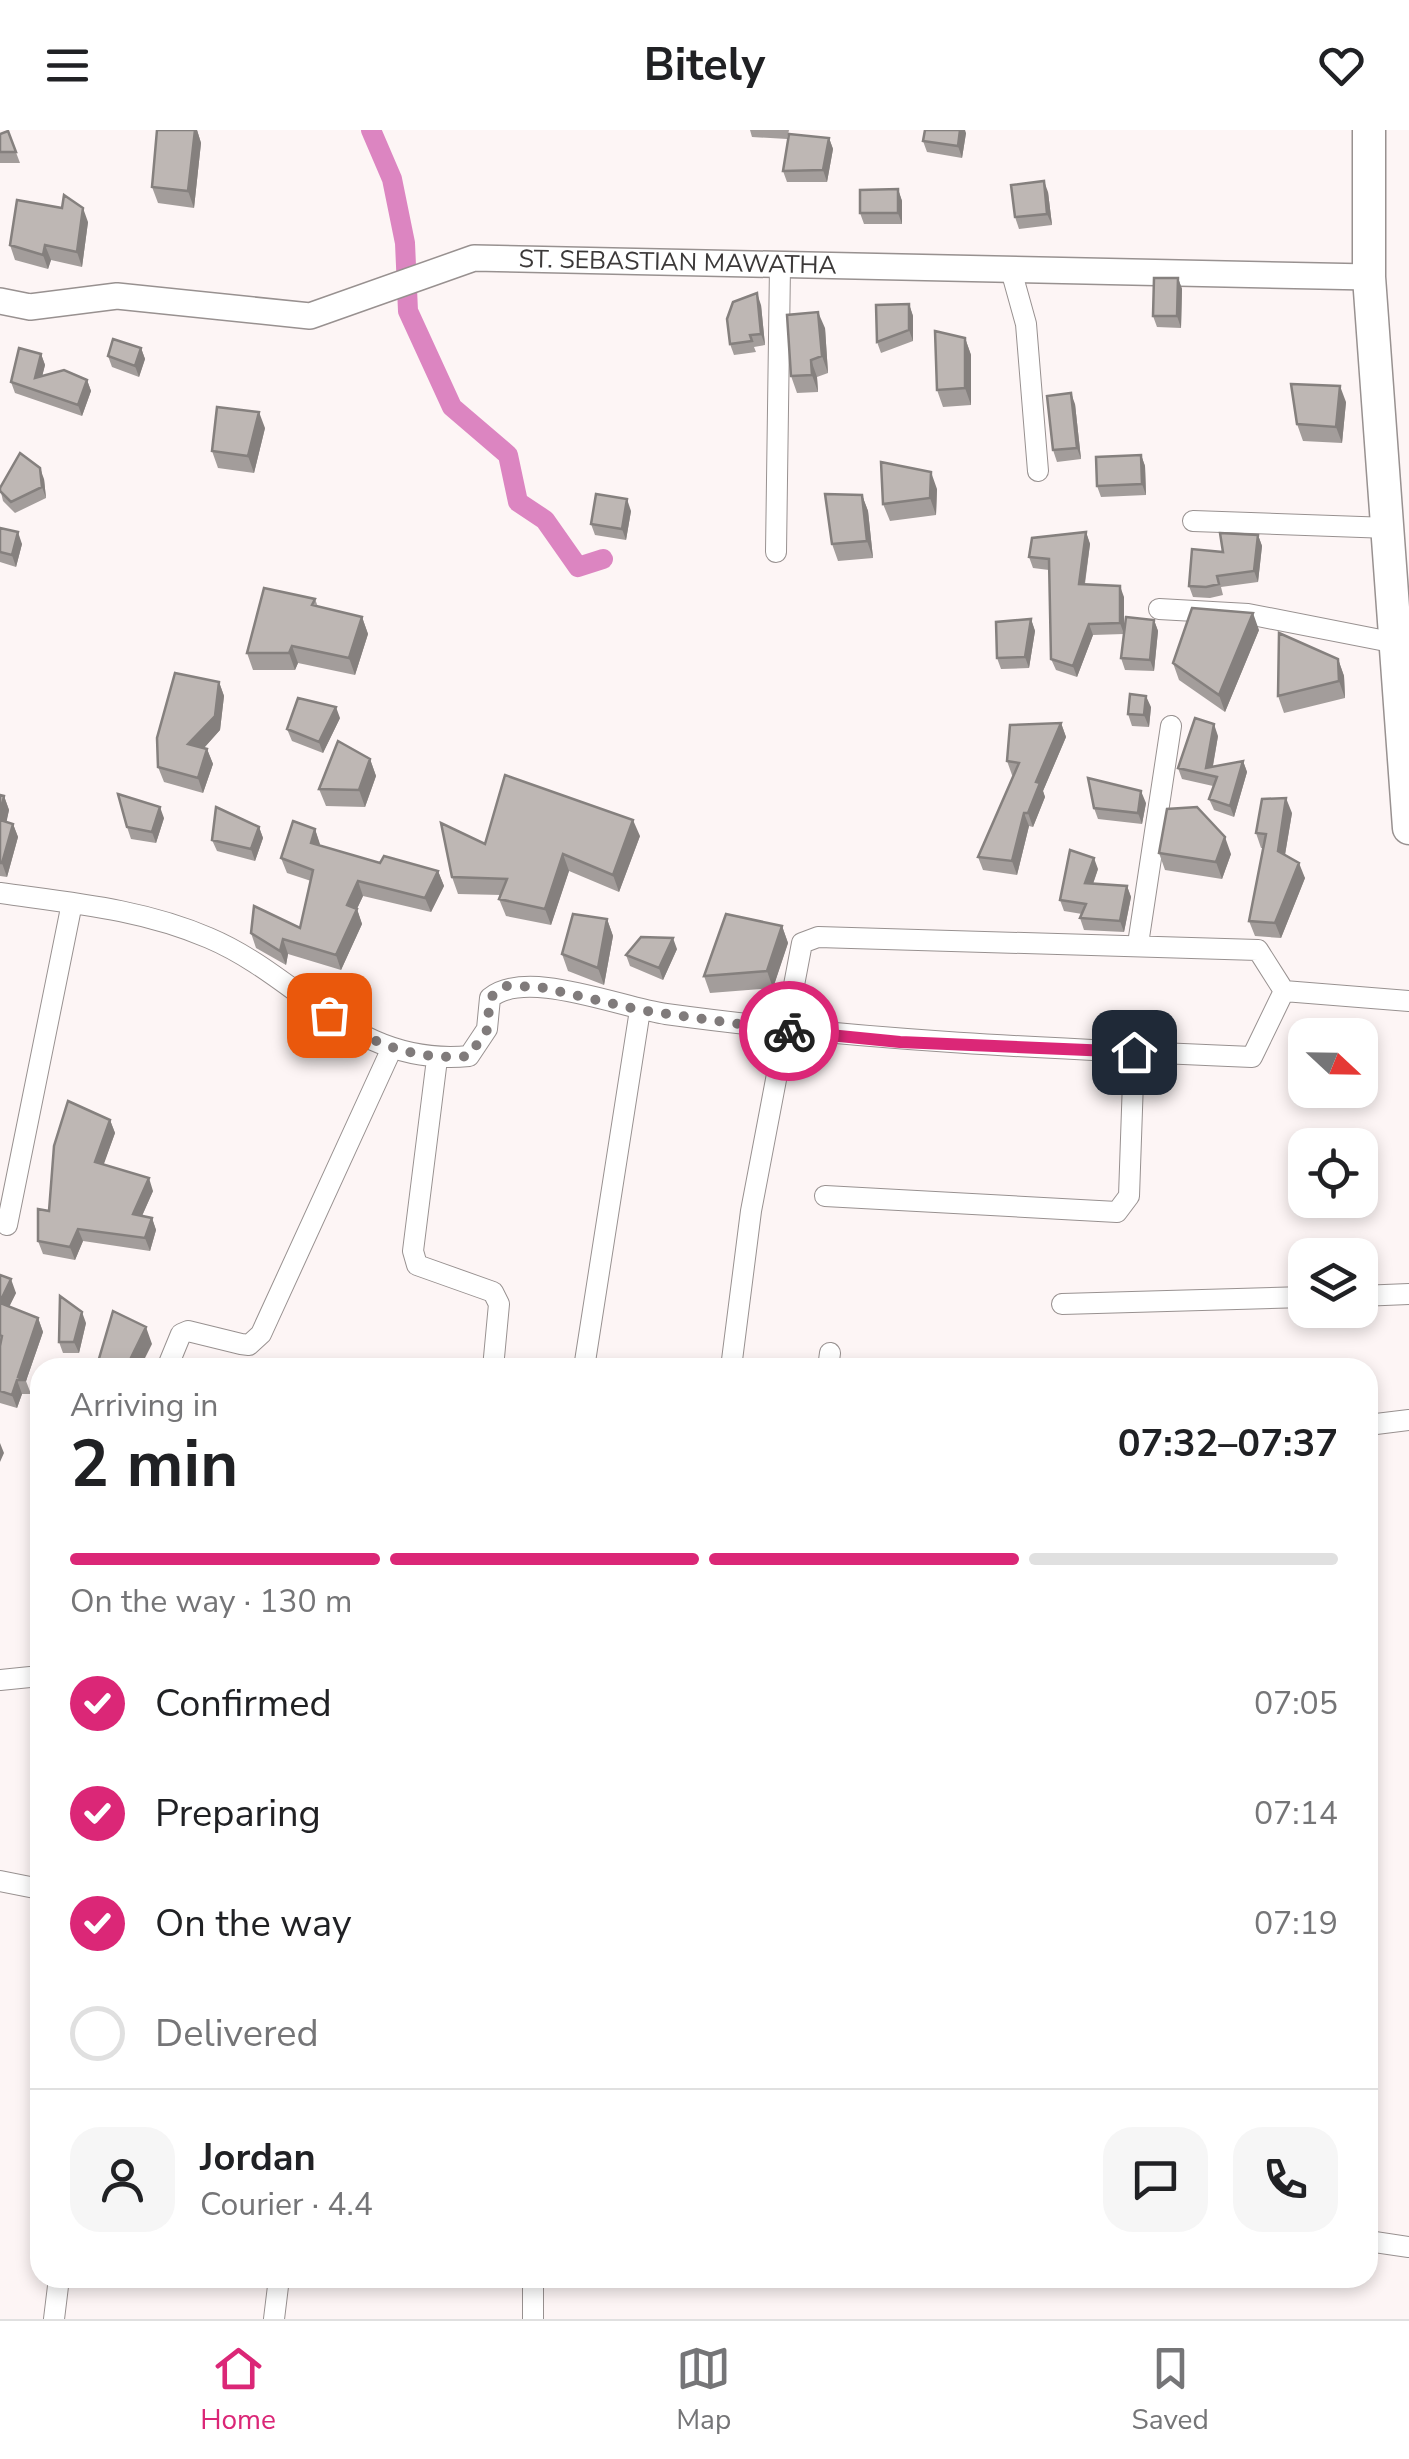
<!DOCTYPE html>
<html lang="en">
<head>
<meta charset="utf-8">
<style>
  :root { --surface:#fff; --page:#f6f6f6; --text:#202124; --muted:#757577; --line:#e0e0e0; --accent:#db2777 }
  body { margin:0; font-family:"Nunito Sans",sans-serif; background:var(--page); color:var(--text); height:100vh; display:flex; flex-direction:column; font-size:38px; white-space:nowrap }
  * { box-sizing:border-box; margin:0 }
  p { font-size:32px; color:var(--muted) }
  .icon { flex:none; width:55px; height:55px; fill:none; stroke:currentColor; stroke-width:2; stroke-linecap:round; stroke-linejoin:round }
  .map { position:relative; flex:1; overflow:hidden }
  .sheet { position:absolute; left:30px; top:1228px; width:1348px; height:930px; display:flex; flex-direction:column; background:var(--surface); border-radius:30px; box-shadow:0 5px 15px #0003 }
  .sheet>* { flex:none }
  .needle { width:65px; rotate:112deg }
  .tools { position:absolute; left:1288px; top:888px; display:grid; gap:20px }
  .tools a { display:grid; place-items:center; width:90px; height:90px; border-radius:20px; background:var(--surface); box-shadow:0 5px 15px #0003; font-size:50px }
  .pin { position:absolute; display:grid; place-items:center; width:85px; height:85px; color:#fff; margin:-42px; border-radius:20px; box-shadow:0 5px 15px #0006 }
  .courier { position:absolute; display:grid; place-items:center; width:100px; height:100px; margin:-50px; border:8px solid #db2777; border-radius:50%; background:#fff; color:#222; box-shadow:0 2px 12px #0007 }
  .overview em { font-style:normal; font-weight:700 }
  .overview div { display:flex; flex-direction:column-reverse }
  .overview { display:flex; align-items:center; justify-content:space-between; height:170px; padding:0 40px }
  h1 { font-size:65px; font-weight:700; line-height:75px }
  .bar { display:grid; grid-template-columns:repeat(4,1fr); gap:15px 10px; align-content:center; height:120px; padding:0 40px }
  .bar i { height:12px; border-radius:8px; background:var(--line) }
  .bar .selected { background:var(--accent) }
  .bar p { grid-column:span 4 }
  .line { display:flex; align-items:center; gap:25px; padding:0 40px; border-top:2px solid var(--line) }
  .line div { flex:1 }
  .round { display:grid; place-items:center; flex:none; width:105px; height:105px; border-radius:30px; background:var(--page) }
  ol { padding:0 40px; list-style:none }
  li { display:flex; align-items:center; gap:30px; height:110px }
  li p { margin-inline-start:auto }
  li .icon { padding:10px; border-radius:50%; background:var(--accent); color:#fff; stroke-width:4 }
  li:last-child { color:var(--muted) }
  li i { width:55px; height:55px; border:5px solid var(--line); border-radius:50% }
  header { display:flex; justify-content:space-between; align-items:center; height:130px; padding:0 40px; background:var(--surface); font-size:45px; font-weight:700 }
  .dock { display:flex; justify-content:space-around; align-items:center; height:140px; border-top:2px solid var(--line); background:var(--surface); font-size:28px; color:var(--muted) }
  .dock a { display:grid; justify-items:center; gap:5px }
  .dock .selected { color:var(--accent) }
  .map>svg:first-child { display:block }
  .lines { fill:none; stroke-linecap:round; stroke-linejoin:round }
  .canal { stroke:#dc85c1; stroke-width:20 }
  .minor-casing { stroke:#989190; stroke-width:22 }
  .tertiary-casing { stroke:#989190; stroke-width:28 }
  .primary-casing { stroke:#989190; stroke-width:35 }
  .minor { stroke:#fff; stroke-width:20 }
  .tertiary { stroke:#fff; stroke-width:25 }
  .primary { stroke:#fff; stroke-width:32 }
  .wall { fill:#a39d9b }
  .shaded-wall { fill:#85807e }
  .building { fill:#beb7b4; stroke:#85807e; stroke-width:2.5 }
  .done { stroke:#807b7b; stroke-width:10; stroke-dasharray:0 18 }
  .route { stroke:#db2777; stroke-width:12 }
  .labels { text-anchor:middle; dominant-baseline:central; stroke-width:9; stroke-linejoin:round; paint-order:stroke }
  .street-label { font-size:25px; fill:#3c3939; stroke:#fff }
</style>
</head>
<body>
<header><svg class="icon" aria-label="menu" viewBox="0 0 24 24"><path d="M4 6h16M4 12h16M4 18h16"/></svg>Bitely<svg class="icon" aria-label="heart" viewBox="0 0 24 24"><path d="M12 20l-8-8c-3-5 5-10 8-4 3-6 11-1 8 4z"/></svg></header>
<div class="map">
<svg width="1409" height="2189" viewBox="0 0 1409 2189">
  <rect width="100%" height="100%" fill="#fdf5f5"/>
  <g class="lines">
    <path class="canal" d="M371 0 392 49 405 113 408 181 452 277 508 325 518 372 545 390 578 437 603 429"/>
    <g class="minor-casing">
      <path id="minor" d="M1011 140 1026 194 1038 341
        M1193 391 1389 398
        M776 422 780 136
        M1159 479 1248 484 1396 513
        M0 763C72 773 142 779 209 808 303 848 353 937 469 926L487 899 490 868C526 838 619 877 666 884 863 911 1054 919 1252 927L1284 861 1409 871
        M1138 814 1171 596
        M437 929 413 1121 417 1135 493 1162 499 1174 493 1238
        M825 1066 1117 1082 1129 1066 1134 922
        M7 1095 72 773
        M1360 1166 1409 1164
        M1062 1174 1305 1167
        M167 1238 181 1204 188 1201 241 1214 249 1215 261 1204 392 918
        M584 1238 640 880
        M731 1238 751 1081 802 813 818 807 1258 820 1284 861
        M828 1238 830 1223
        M1368 1295 1409 1290
        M0 1550 40 1546
        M0 1751 40 1759
        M1368 2111 1409 2117
        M533 2148V2189
        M54 2189 59 2148
        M274 2189 279 2148"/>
    </g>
    <g class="tertiary-casing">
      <g id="tertiary">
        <path id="s1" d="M0 171 30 177 117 166 310 186 474 128 1369 147"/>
      </g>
    </g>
    <g class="primary-casing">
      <path id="primary" d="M1369 0V147L1409 698"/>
    </g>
    <use href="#minor" class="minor"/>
    <use href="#tertiary" class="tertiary"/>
    <use href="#primary" class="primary"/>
  </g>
  <path class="wall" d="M157 0H197L201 13 194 78 158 73 152 57Z
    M750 0H789L787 9 752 7Z
    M8 1 20 33H0V4Z
    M966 3 962 28 927 22 923 11Z
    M829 8 833 19 827 52H787L783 41Z
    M898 59 902 71V94H864L860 83Z
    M1048 62 1052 95 1019 99 1015 87Z
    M88 92 82 137 51 130 48 139 15 130 10 115Z
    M1178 148 1182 159 1181 198 1157 197 1153 186Z
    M909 174 913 186V211L881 223 877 212Z
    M761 175 765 215 754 217 756 222 734 225 730 214Z
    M825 198 828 243 817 247 818 262 797 263 791 246Z
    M965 208 971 225V275L943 277 937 260Z
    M141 218 145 229 139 247 112 237 108 226Z
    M41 224 45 235 42 246 87 250 91 261 82 286 15 263 11 252Z
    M1346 272 1342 313 1303 311 1297 294Z
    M1075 274 1081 329 1057 332 1053 320Z
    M265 298 254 343 218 338 212 321Z
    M1141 325 1145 336 1146 365 1101 367 1097 356Z
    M44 349 46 368 15 383 3 371 0 358Z
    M937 359 936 385 890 391 883 374Z
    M862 365 868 381 873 428 838 431 832 414Z
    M631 381 626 410 595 405 591 394Z
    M0 398 22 414 16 437 0 432Z
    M1086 402 1090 414 1085 454 1124 467V503L1154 490 1158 501 1154 541 1125 540 1121 528 1124 504 1093 505 1077 547 1056 540 1051 529 1049 440 1033 438 1029 427Z
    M1258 405 1262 416 1258 452 1221 457 1223 465 1210 468 1193 467 1189 456 1223 422Z
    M315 469 318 477 362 487 368 504 355 545 298 533 295 540H253L247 523Z
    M1031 489 1035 501 1029 538 1001 539 997 528Z
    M1259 500 1225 582 1179 550 1173 533Z
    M1338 529 1344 546 1345 568 1284 583 1278 566Z
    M219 552 224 566 220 600 204 618 207 619 213 634 203 663 164 652 158 637Z
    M1151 577 1149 597 1132 596 1128 584Z
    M340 588 323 623 292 611 287 599Z
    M1061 593 1066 607 1043 661 1045 667 1033 697 1029 696 1017 745 983 740 978 727 1013 646 1012 645 1007 631Z
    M1218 606 1213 636 1243 631 1247 642 1234 687 1214 680 1209 669 1213 656 1182 649 1178 638Z
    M370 629 376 646 365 677 326 676 319 659Z
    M0 665 4 666 9 680 6 692 13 694 18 707 7 747 0 746Z
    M1146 673 1142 694 1098 689 1094 678Z
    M1292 683 1285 725 1305 748 1281 808 1255 806 1249 791 1263 718H1261L1256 703Z
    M164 688 156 713 131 709 127 697Z
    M259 697 263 708 255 731 217 721 212 710Z
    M315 699 320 716 380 733 438 741 444 756 431 782 363 766 357 779 362 794 341 840 288 824 286 835 256 818 251 803 300 798 311 751 287 743 281 728Z
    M640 706 619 762 569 741 551 795 506 786 499 769 501 765 458 764 452 747 485 714Z
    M1159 723 1231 724 1222 749 1165 740Z
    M1098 739 1093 754 1127 756 1131 767 1124 802 1084 800 1080 788 1082 784 1064 781 1060 770Z
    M607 789 613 806 604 855 568 841 562 824Z
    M782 796 788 813 773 858 710 863 704 846Z
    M677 819 663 850 630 836 626 825Z
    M110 990 115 1003 103 1035 153 1061 142 1086 152 1088 156 1100 150 1121 83 1111 75 1130 43 1124 38 1111 49 1081Z
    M0 1145 16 1163 9 1177 38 1188 43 1202 26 1251 31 1264H22L17 1278 0 1273Z
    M86 1193 79 1223H63L59 1212Z"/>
  <path class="shaded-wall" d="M195 0H197L201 13 194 78 188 61Z
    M960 0H965L966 3 962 28 958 16Z
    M829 8 833 19 827 52 823 40Z
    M1044 51 1048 62 1052 95 1047 84Z
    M898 59 902 71V94L898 83Z
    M83 78 88 92 82 137 77 122Z
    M45 115 51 130 48 139 43 125Z
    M1178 148 1182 159 1181 198 1177 186Z
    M757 163 761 175 765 215 761 204Z
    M909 174 913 186V211L909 200Z
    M818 182 825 198 828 243 822 226Z
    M965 208 971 225V275L965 258Z
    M141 218 145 229 139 247 135 236Z
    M41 224 45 235 39 259 35 248Z
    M811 230 817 247 818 262 812 245Z
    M87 250 91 261 82 286 78 275Z
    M1340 256 1346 272 1342 313 1336 297Z
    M1071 263 1075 274 1081 329 1077 318Z
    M259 282 265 298 254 343 248 326Z
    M1141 325 1145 336 1146 365 1142 354Z
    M40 338 44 349 46 368 42 357Z
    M931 342 937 359 936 385 930 368Z
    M862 365 868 381 873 428 867 411Z
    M627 369 631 381 626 410 622 399Z
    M18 402 22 414 16 437 12 425Z
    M1086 402 1090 414 1083 465 1079 454Z
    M1258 405 1262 416 1258 452 1254 441Z
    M1120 456 1124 467V504L1120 493Z
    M1253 483 1259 500 1225 582 1219 565Z
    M362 487 368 504 355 545 349 528Z
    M1031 489 1035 501 1029 538 1025 527Z
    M1154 490 1158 501 1154 541 1150 530Z
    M1089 494 1093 505 1077 547 1073 536Z
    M292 516 298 533 295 540 289 523Z
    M1338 529 1344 546 1345 568 1339 551Z
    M219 552 224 566 220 600 194 629 188 614Z
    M1146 566 1151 577 1149 597 1144 585Z
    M336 577 340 588 323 623 319 612Z
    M1061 593 1066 607 1043 661 1045 667 1033 697 1028 683 1036 652Z
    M1214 594 1218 606 1211 646 1206 638Z
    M207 619 213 634 203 663 198 648Z
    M370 629 376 646 365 677 359 660Z
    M1243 631 1247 642 1234 687 1230 676Z
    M1141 661 1146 673 1142 694 1138 683Z
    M4 666 9 680 4 704 0 693V684Z
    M1286 668 1292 683 1283 736 1278 721Z
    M160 677 164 688 156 713 152 702Z
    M1024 683 1029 696 1017 745 1012 731Z
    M633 690 640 706 619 762 613 745Z
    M13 694 18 707 7 747 2 733Z
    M259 697 263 708 255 731 251 719Z
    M315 699 320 714 316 728 311 713Z
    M1225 707 1231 724 1222 749 1216 732Z
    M563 724 569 741 551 795 545 779Z
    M1094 728 1098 739 1089 765 1085 753Z
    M1299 733 1305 748 1281 808 1275 793Z
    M438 741 444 756 431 782 425 768Z
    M358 751 363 766 352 789 347 775Z
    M1127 756 1131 767 1124 802 1120 791Z
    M357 779 362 794 341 840 336 825Z
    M607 789 613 806 604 855 598 838Z
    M782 796 788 813 773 858 767 841Z
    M673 808 677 819 663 850 659 838Z
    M283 809 288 824 286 835 280 821Z
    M110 990 115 1003 100 1045 95 1032Z
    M149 1048 153 1061 137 1097 133 1084Z
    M152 1088 156 1100 150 1121 145 1108Z
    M78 1099 83 1111 75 1130 70 1117Z
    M11 1149 16 1163 4 1187 0 1172Z
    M82 1182 86 1193 79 1223 74 1212Z
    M38 1188 43 1202 26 1251 18 1247Z
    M146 1197 152 1214 140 1238H126Z
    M17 1250 22 1264 17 1278 12 1265Z
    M0 1313 4 1323 0 1332Z"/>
  <path class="building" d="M157 0H195L188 61 152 57Z
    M925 0H960L958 16 923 11Z
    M8 1 16 22H0V4Z
    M789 4 829 8 823 40 783 41Z
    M1044 51 1047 84 1015 87 1011 55Z
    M898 59V83H860V60Z
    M64 65 83 78 77 122 45 115 43 125 10 115 17 70 62 78Z
    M1154 148H1178L1177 186H1153Z
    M757 163 761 204 750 205 752 211 730 214 727 189 733 172Z
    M909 174V200L877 212 876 175Z
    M818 182 822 226 811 230 812 245 791 246 787 185Z
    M935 201 965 208V258L937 260Z
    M113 209 141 218 135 236 108 226Z
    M19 218 41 224 35 248 64 240 87 250 78 275 11 252Z
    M1291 254 1340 256 1336 297 1297 294Z
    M1071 263 1077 318 1053 320 1047 266Z
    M217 277 259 282 248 326 212 321Z
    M20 323 40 338 42 357 11 372 0 361V358Z
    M1141 325 1142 354 1097 356 1096 327Z
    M881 332 931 342 930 368 883 374Z
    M596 364 627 369 622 399 591 394Z
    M825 364 862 365 867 411 832 414Z
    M0 398 18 402 12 425 0 422Z
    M1086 402 1079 454 1120 456V493L1089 494 1073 536 1051 529 1049 429 1029 427 1032 408Z
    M1220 403 1258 405 1254 441 1217 446 1219 454 1206 457 1189 456 1192 419 1223 422Z
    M264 458 315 469 312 475 362 487 349 528 292 516 289 523H247Z
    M1192 478 1253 483 1219 565 1173 533Z
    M1126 487 1154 490 1150 530 1121 528Z
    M1031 489 1025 527 997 528 996 492Z
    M1279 503 1338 529 1339 551 1278 566Z
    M175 543 219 552 215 586 188 614 207 619 198 648 158 637 157 608Z
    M1130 564 1146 566 1144 585 1128 584Z
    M298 568 336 577 319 612 287 599Z
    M1195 588 1214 594 1206 638 1243 631 1230 676 1209 669 1217 647 1178 638Z
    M1061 593 1036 652 1040 653 1028 683H1024L1012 731 978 727 1019 633 1007 631 1010 595Z
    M338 611 370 629 359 660 319 659Z
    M505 645 633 690 613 745 563 724 545 779 499 769 507 749 452 747 441 693 485 714Z
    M1088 648 1141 661 1138 683 1094 678Z
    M118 664 160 677 152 702 127 697Z
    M0 665 4 666 0 684Z
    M1286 668 1278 721 1299 733 1275 793 1249 791 1266 704 1256 703 1262 669Z
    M216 677 259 697 251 719 212 710Z
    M1197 677 1225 707 1216 732 1159 723 1167 679Z
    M0 690 13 694 2 733H0Z
    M293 691 315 699 311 713 380 733 384 726 438 741 425 768 358 751 347 775 357 779 336 825 283 809 280 821 251 803 254 776 300 798 313 740 281 728Z
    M1070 720 1094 728 1085 753 1127 756 1120 791 1080 788 1086 774 1060 770Z
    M573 784 607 789 598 838 562 824Z
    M726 784 782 796 767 841 704 846Z
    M641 807 673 808 659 838 626 825Z
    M68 971 110 990 95 1032 149 1048 133 1084 152 1088 145 1108 78 1099 70 1117 38 1111V1079L49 1081 54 1016Z
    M0 1145 11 1149 0 1172Z
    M60 1166 82 1182 74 1212H59Z
    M0 1173 38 1188 18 1247 26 1250H17L12 1265 0 1261V1216L2 1206 0 1205Z
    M113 1181 146 1197 126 1238H110L98 1232Z"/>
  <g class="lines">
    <path class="done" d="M329 885C372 914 417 931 469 926L487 900 490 868 504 856 540 857 640 880 789 901"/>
    <path class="route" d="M789 901 900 912 1134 922"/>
  </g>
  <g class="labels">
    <g class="street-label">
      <text stroke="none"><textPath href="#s1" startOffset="690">ST. SEBASTIAN MAWATHA</textPath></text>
    </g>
  </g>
</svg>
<div class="tools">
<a><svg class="needle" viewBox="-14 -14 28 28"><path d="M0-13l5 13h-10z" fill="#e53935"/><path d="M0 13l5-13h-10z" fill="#757577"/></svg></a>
<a><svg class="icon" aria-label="locate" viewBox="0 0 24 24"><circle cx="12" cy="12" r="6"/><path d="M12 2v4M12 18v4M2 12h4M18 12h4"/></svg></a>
<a><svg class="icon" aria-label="layers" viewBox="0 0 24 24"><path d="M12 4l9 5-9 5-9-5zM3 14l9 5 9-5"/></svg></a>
</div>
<div class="pin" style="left:329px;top:885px;background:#ea580c"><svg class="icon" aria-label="bag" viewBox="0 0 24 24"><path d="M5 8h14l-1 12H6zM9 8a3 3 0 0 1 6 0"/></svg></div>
<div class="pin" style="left:1134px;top:922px;background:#1f2937"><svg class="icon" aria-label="home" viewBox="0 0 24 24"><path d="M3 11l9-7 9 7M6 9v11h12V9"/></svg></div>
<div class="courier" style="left:789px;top:901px"><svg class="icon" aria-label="bike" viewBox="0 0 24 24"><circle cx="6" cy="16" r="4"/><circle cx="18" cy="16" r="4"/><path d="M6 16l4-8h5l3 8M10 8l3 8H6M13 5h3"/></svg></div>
<section class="sheet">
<div class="overview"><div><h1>2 min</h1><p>Arriving in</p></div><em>07:32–07:37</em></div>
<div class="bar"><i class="selected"></i><i class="selected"></i><i class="selected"></i><i></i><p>On the way · 130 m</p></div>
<ol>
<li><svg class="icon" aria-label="check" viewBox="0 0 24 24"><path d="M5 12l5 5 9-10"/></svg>Confirmed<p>07:05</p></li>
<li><svg class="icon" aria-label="check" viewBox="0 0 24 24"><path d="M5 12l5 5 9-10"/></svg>Preparing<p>07:14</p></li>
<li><svg class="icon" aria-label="check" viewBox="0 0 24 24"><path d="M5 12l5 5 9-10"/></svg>On the way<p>07:19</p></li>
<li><i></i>Delivered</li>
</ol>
<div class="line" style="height:180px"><a class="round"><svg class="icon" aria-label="person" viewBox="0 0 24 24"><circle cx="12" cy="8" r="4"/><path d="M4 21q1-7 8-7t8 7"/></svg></a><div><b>Jordan</b><p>Courier · 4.4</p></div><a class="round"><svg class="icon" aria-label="chat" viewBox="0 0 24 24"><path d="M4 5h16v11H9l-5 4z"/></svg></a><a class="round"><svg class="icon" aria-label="phone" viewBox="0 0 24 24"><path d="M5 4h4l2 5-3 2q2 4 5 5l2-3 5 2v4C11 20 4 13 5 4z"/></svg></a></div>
</section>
</div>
<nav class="dock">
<a class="selected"><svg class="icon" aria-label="home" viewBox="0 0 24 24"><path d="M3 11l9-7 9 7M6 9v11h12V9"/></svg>Home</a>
<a><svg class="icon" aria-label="map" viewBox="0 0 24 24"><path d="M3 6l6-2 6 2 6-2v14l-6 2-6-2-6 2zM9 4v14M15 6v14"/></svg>Map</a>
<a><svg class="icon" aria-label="saved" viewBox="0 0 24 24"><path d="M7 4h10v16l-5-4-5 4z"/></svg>Saved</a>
</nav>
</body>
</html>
